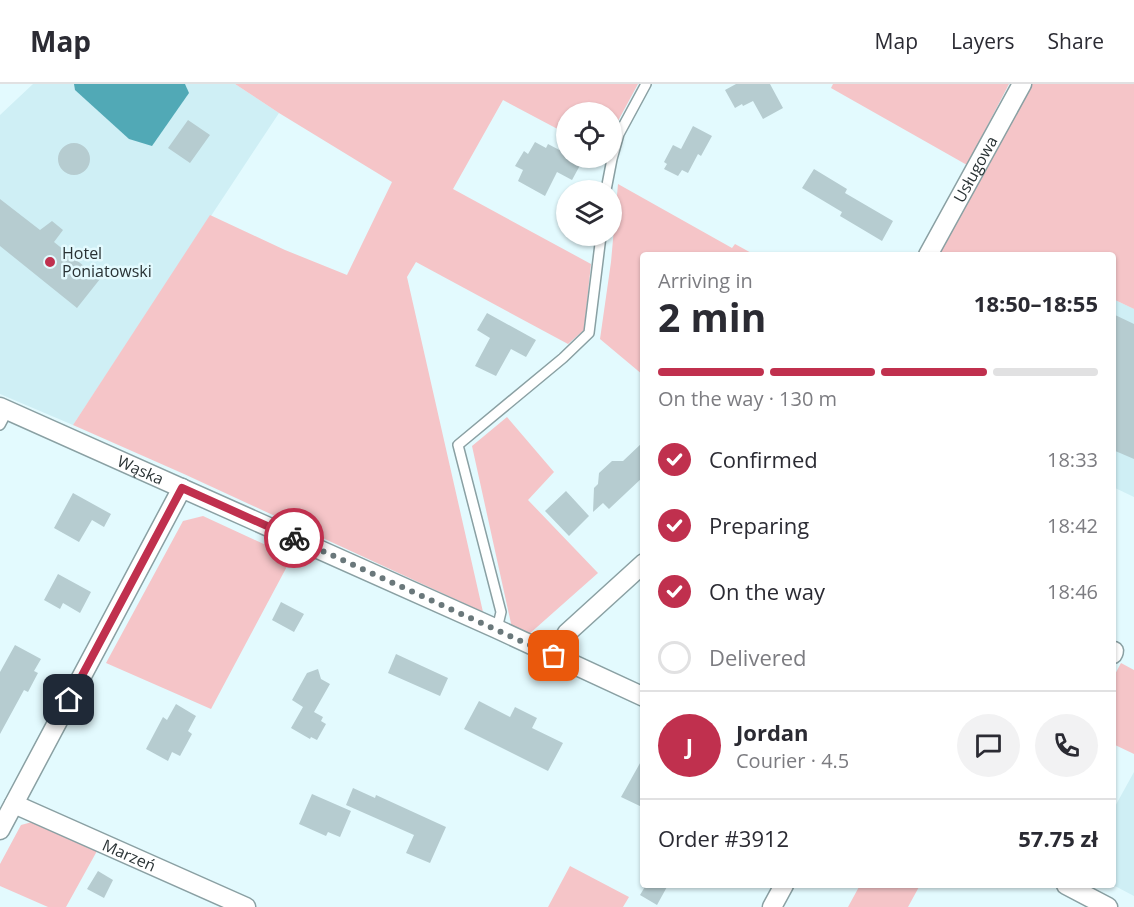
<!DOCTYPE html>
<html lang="en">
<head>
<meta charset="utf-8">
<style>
  :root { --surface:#fff; --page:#f2f2f3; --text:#2b2b33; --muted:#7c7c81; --line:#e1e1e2; --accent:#c0304e }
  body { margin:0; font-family:"Open Sans",sans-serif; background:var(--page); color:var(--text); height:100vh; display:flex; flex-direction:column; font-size:22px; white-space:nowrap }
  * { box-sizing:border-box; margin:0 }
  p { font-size:20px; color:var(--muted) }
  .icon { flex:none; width:33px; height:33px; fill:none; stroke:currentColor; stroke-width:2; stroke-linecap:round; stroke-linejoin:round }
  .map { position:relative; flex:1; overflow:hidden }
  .side { position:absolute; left:640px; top:168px; width:476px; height:636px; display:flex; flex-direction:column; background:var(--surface); border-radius:6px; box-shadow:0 2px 4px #0004 }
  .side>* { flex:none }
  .fabs { position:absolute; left:556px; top:18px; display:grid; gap:12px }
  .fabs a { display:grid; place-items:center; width:66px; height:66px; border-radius:50%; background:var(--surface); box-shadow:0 2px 4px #0004; font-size:30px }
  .pin { position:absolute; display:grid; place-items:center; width:51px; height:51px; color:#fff; margin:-26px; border-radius:12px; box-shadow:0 3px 9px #0006 }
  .courier { position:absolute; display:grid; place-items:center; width:60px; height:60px; margin:-30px; border:4px solid #c0304e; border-radius:50%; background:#fff; color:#222; box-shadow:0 2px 8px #0007 }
  .head em { font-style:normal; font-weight:700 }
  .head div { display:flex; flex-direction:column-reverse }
  .head { display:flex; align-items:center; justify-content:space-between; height:102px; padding:0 18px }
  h1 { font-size:39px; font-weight:700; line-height:45px }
  .bar { display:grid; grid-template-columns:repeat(4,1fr); gap:9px 6px; align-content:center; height:72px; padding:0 18px }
  .bar i { height:8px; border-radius:4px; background:var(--line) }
  .bar .active { background:var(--accent) }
  .bar p { grid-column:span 4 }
  .line { display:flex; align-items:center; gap:15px; padding:0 18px; border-top:2px solid var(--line) }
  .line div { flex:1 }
  .round { display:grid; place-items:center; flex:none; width:63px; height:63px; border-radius:32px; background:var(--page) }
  ol { padding:0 18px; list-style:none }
  li { display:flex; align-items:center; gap:18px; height:66px }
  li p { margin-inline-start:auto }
  li .icon { padding:6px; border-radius:50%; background:var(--accent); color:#fff; stroke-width:4 }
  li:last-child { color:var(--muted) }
  li i { width:33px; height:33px; border:3px solid var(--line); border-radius:50% }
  header { display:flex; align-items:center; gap:36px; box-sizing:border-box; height:84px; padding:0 30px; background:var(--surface); border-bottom:2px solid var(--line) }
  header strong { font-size:28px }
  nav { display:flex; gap:33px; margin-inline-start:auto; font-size:21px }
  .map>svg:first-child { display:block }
  .built { fill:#cfeff5 }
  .green { fill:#f5c5c8 }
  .water { fill:#51a9b6 }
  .building { fill:#b6ccd0 }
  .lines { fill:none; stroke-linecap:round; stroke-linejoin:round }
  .lane-casing { stroke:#8aa0a3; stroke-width:12 }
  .street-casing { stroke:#8aa0a3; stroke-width:21 }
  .lane { stroke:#fff; stroke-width:9 }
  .street { stroke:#fff; stroke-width:18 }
  .done { stroke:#6a787b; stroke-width:6; stroke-dasharray:0 10.8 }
  .route { stroke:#c0304e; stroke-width:8 }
  .poi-dot { fill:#c0304e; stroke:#e3fafe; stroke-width:2 }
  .labels { text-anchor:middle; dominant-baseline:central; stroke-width:5; stroke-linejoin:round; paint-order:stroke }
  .street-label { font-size:16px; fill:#293234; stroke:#e3fafe }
  .poi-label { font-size:16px; fill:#293234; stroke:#e3fafe; text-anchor:start }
</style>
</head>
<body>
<header>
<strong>Map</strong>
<nav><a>Map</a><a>Layers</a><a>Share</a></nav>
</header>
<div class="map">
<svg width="1134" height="823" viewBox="0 0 1134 823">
  <rect width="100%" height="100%" fill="#e3fafe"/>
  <path class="built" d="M33 0H235L279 29 73 341 0 310V31Z
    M1113 215 1134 225V413L1113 403Z
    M1134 688V812L1113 801V726Z"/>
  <path class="green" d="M235 0H638L612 48V28H567V50L503 16 453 105 591 180 584 246 568 260 416 178 407 193 483 528 184 390 73 341 210 131 285 166 347 191 392 98 279 29Z
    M833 0H1009L967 81 831 4Z
    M1029 0H1134V225L1113 215V171H936Z
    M618 100 732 164 735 160 755 171H644L643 291 600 255 611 178Z
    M507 333 554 388 528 416 598 489 528 551 512 544 472 362Z
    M203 432 292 473 211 625 106 579 183 437Z
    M1121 579 1134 586V670L1113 660V594Z
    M32 738 97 767 66 823H48L0 802V780L21 741Z
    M570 782 629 813 623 823H548Z
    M860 801H920L908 823H848Z"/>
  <path class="water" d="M74 0H185L189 9 152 62 129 55 75 6Z"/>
  <path class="building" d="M736 0H770L783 24 763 35 753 17 743 22 742 20 735 24 725 6Z
    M188 36 210 51 190 79 168 64Z
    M693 42 712 52 701 72 698 70 688 89 682 86 678 92 664 85 667 80 664 78 673 61 681 65Z
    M535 58 546 64 548 60 567 70V74H584L572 96 557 88 545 112 518 97 523 86 515 82 524 67 528 70Z
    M58 75a16 16 0 1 1 32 0a16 16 0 1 1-32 0Z
    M814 85 847 105 845 109 893 137 882 157 840 132 842 128 802 104Z
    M0 115 40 146 52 137 63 146 54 158 100 195 77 224 0 162Z
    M487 229 536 256 526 273 511 265 496 292 475 282 490 254 477 246Z
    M1113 230 1134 240V375L1113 366Z
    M643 358V393L609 425 603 419 593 428 594 404 598 400 599 389 612 377H623Z
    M566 407 589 432 569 452 545 427Z
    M73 409 111 430 104 443 92 436 79 458 54 444Z
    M58 490 91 508 80 529 63 519 60 525 44 516Z
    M281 518 304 530 294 548 272 536Z
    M15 561 41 575 34 587 38 589 28 608 24 606 0 650V588Z
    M396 570 448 594 440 612 388 589Z
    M318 585 321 595 330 600 314 628 323 633 321 637 326 640 317 656 311 653 310 655 291 644 303 623 292 616 307 589Z
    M479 617 510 633 515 623 537 634 532 644 563 659 548 687 464 645Z
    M176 620 196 632 188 647 192 650 180 672 172 668 168 677 146 665 163 633 167 636Z
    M644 672V724L621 713Z
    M353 704 375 714 376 711 446 743 430 779 406 769 414 751 346 721Z
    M312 710 351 727 340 753 328 748 326 752 299 740Z
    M98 787 113 796 104 814 87 805Z
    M646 801H668L657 821 640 811Z"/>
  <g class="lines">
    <g class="lane-casing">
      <path id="lane" d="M606 106 612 75 619 50 646 0
        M0 341 8 326
        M497 545 501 528 458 361 563 274 589 249 601 152"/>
    </g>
    <g class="street-casing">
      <g id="street">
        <path id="s1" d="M928 171 1022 0"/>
        <path id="s2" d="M0 323 497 545 644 613"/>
        <path d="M1113 570 1114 567"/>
        <path d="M554 572 567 549 644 479"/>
        <path id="s3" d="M14 720 246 823"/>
        <path d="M0 746 182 404"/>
        <path d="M1066 801 1108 823"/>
        <path d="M772 823 784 801"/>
      </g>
    </g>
    <use href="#lane" class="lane"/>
    <use href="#street" class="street"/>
  </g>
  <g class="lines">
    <path class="done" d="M294 454 554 572"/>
    <path class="route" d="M69 616 182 404 294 454"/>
  </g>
  <circle class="poi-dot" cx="50" cy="178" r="6"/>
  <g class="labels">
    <g class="street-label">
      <text stroke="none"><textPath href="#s1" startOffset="98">Usługowa</textPath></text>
      <text stroke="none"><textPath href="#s2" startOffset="154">Wąska</textPath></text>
      <text stroke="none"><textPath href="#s3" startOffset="126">Marzeń</textPath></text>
    </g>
    <g class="poi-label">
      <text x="62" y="169">Hotel<tspan x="62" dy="18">Poniatowski</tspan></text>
    </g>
  </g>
</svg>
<div class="fabs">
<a><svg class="icon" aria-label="locate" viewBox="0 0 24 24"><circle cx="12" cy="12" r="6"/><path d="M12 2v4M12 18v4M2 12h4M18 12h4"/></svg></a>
<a><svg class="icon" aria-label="layers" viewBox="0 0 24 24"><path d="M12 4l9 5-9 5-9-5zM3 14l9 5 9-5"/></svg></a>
</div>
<div class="pin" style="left:554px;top:572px;background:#ea580c"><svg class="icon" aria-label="bag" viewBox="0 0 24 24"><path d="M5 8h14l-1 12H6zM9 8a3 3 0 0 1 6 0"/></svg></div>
<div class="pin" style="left:69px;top:616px;background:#1f2937"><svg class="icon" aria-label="home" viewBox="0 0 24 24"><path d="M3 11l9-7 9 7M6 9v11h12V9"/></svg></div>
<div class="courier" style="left:294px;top:454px"><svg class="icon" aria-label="bike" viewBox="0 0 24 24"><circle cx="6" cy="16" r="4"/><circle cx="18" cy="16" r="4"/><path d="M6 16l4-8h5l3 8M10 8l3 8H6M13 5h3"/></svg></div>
<section class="side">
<div class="head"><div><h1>2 min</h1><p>Arriving in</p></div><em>18:50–18:55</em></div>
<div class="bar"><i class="active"></i><i class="active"></i><i class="active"></i><i></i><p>On the way · 130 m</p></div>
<ol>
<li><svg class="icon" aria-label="check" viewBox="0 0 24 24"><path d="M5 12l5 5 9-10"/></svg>Confirmed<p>18:33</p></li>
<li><svg class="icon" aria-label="check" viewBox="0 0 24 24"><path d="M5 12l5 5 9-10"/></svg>Preparing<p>18:42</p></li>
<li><svg class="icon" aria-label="check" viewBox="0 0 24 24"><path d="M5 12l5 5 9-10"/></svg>On the way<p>18:46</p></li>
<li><i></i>Delivered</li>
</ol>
<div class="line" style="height:108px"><b class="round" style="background:var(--accent);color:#fff">J</b><div><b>Jordan</b><p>Courier · 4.5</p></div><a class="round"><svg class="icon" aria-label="chat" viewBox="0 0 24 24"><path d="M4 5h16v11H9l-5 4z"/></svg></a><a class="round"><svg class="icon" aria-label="phone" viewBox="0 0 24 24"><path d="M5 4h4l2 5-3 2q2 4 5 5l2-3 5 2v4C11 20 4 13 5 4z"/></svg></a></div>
<div class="line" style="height:78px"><div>Order #3912</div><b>57.75 zł</b></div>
</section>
</div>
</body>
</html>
